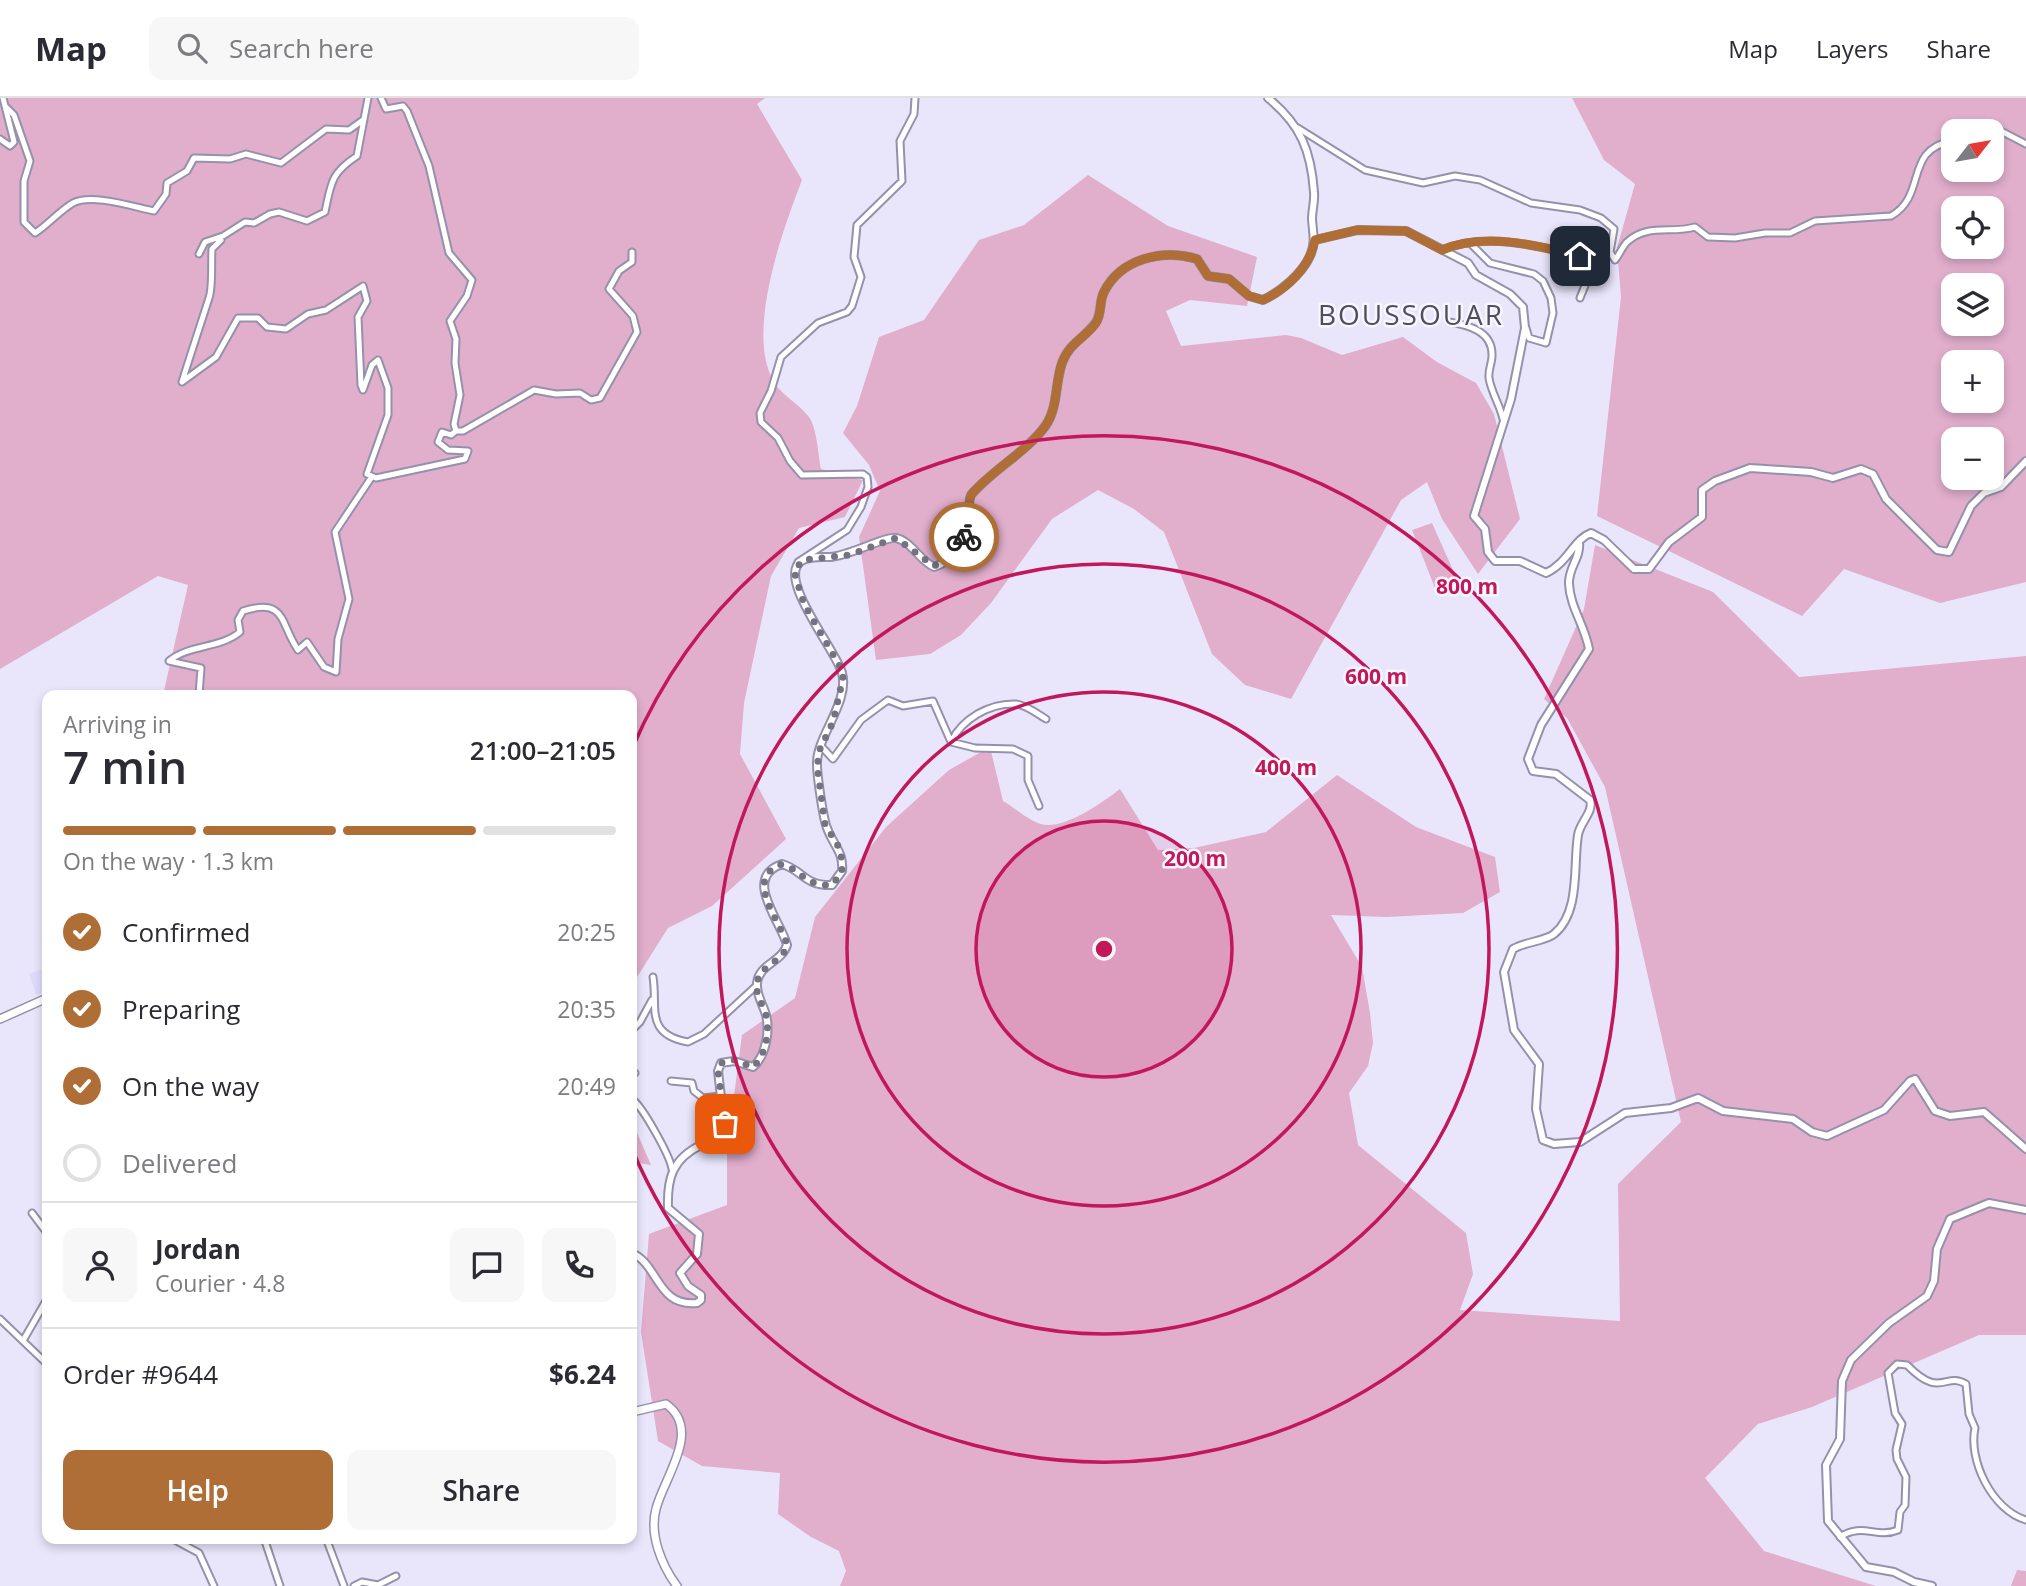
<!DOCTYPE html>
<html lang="en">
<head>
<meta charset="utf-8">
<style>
  :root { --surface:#fff; --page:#f7f7f7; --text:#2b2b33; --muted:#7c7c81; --line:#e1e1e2; --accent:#ae6e36 }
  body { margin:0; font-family:"Open Sans",sans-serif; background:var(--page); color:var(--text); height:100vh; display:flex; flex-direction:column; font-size:26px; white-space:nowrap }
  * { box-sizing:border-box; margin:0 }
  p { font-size:23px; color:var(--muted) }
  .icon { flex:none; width:38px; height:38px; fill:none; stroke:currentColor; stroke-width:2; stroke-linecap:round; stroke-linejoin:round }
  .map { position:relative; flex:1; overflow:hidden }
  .sheet { position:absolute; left:42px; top:592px; width:595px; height:854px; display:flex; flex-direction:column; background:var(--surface); border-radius:14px; box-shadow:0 4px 10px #0003 }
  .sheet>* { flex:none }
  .needle { width:46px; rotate:59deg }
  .buttons { position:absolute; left:1941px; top:21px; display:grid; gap:14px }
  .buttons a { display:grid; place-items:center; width:63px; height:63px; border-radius:14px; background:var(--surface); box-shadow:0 4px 10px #0003; font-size:35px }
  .pin { position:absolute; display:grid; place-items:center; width:60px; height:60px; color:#fff; margin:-30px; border-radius:14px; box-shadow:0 4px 10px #0006 }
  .courier { position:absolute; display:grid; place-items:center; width:70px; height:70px; margin:-35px; border:5px solid #ae6e36; border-radius:50%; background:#fff; color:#222; box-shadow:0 2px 9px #0007 }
  .overview em { font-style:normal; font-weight:600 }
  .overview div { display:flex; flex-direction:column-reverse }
  .overview { display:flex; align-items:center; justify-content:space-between; height:119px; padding:0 21px }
  h1 { font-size:46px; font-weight:600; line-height:52px }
  .bar { display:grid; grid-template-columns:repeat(4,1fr); gap:10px 7px; align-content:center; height:84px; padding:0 21px }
  .bar i { height:9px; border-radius:5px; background:var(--line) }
  .bar .active { background:var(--accent) }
  .bar p { grid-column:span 4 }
  .line { display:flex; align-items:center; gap:18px; padding:0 21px; border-top:2px solid var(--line) }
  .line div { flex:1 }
  .round { display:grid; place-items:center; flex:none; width:74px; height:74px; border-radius:14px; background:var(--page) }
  ol { padding:0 21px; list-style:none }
  li { display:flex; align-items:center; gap:21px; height:77px }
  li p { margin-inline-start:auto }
  li .icon { padding:7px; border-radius:50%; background:var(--accent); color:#fff; stroke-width:4 }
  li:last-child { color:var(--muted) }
  li i { width:38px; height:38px; border:4px solid var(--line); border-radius:50% }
  .action { display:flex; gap:14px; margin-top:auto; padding:14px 21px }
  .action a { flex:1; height:80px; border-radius:14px; background:var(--accent); color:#fff; font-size:28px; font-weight:600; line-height:80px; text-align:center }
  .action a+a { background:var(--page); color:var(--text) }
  header { display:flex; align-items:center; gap:42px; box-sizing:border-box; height:98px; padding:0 35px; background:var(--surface); border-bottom:2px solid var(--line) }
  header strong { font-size:33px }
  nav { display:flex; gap:38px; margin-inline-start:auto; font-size:24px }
  .search { width:490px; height:63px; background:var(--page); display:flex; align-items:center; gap:18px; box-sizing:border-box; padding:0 24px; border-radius:14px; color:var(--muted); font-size:26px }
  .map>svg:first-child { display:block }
  .built { fill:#dedafc }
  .green { fill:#e1aecc; fill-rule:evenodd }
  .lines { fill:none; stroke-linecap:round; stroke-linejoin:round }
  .minor-casing { stroke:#9491aa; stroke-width:9 }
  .tertiary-casing { stroke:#9491aa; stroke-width:10 }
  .secondary-casing { stroke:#9491aa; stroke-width:10 }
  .minor { stroke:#fff; stroke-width:5 }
  .tertiary { stroke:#fff; stroke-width:6 }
  .secondary { stroke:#fff; stroke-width:7 }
  .done { stroke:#757381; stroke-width:7; stroke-dasharray:0 12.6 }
  .route { stroke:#ae6e36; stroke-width:9 }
  .ring { fill:none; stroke:#c2185b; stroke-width:3.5 }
  .labels { text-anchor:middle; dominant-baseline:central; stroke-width:5; stroke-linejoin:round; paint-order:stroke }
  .quarter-label { font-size:28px; letter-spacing:2px; fill:#504d63; stroke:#f6f6fb }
  .centre { fill:#c2185b; stroke:#f6f6fb; stroke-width:3.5 }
  .ring-label { font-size:21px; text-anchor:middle; font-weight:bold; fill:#c2185b; stroke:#f6f6fb; stroke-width:5; stroke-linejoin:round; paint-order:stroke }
</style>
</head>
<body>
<header>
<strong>Map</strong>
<div class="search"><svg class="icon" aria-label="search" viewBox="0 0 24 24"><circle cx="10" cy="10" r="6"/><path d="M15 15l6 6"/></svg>Search here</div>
<nav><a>Map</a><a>Layers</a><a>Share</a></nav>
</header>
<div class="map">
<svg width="2026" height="1488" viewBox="0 0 2026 1488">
  <rect width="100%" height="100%" fill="#e9e6fc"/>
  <path class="built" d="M47 869V893L36 897 29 876Z"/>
  <path class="green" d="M0 0H765L757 6 802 82C783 131 749 225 770 276 778 297 796 302 809 319 817 330 818 357 821 371L863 382 845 419 799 430 771 478 744 605 740 656 786 741 712 808 668 830 632 887V597H163L188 487 158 478 0 571Z
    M1572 0H2026V484L1940 505 1844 471 1802 518 1597 418 1621 199 1617 150 1635 86 1604 62ZM1953 33H1992V72H1953ZM1953 110H1992V149H1953ZM1953 187H1992V226H1953ZM1953 264H1992V303H1953ZM1953 341H1992V380H1953Z
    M1088 77 1168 128 1257 159 1247 208 1190 202 1166 213 1181 248 1286 237 1301 240 1342 257 1403 239 1437 264 1476 285 1494 316 1520 421 1478 476 1442 421 1427 384 1401 402 1291 601 1245 587 1212 556 1164 434 1134 411 1098 392 1052 421 991 505 961 537 930 556 876 562 859 439 880 393 869 367 843 335 857 308 879 239 924 222 979 142 1024 127Z
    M1432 425 1457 481 1435 490 1412 432Z
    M1595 447 1713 494 1799 579 2026 558V1237H1979L1812 1309 1758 1326 1705 1380 1764 1453 1876 1488H840L846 1473 839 1453 811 1439 778 1416 780 1375 702 1368 658 1343 641 1234 649 1136 727 1107V1051L742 937 795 900 815 819 886 729 949 672 990 649 1003 703C1015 710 1028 722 1041 726 1063 733 1103 704 1120 691L1158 752 1194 750 1266 734 1337 677 1416 729 1495 759 1500 794 1463 815 1387 819 1331 817 1362 869 1370 915 1373 945 1368 968 1349 995 1358 1047 1466 1135 1473 1176 1460 1212 1620 1223 1618 1086 1681 1024 1605 689 1567 620 1544 601 1584 511Z
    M632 1023 651 1067 632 1064Z
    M2017 1472 2026 1473V1488H2011Z"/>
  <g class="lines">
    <g class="minor-casing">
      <path id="minor" d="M381 0 386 11 403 8 407 13 429 68 449 155 472 182 467 198 450 223 456 241 455 265 460 297 454 326 456 333H463L534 292 556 296 580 295 591 302 600 300 637 234 633 218 609 191 619 173 632 164V154
        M6 9 14 17 30 63 24 83V124L35 135C47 128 59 113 73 105 91 95 134 109 154 113L166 96 167 85 187 73 194 60 230 61 246 56 281 65 326 31 349 32 363 22
        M1298 30 1365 72 1423 85 1455 78 1480 82 1531 105 1580 112 1601 120 1614 131 1610 154 1615 162C1620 156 1622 149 1627 144 1648 125 1671 136 1695 129L1708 139 1735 140 1765 135H1790L1815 123 1891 118C1928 97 1903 51 1953 43
        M1979 33H2001L2026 46
        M0 41 10 48 14 44 3 0
        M1470 145 1490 165 1534 176 1543 183 1551 200 1553 215 1546 245 1529 240 1526 230
        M1442 152C1487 133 1542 149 1587 160L1592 170 1580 200
        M199 156 205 144 223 138 245 124 254 125 270 116 279 114 307 123 325 114C331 85 331 75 357 58L368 0
        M1449 224C1468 227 1493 233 1492 258 1492 265 1488 272 1489 280 1491 294 1500 307 1503 321
        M182 284 216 259 238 220H258L267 229 286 231 308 216 326 212 363 188 367 203 358 219 361 287 363 292 372 267 378 262 388 290V317L367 376 376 380 465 361 468 353 448 352 438 344 442 334 451 337 456 333
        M182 284C191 255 200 228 209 200 213 189 211 164 212 151L221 142
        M798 464 847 432 861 409 868 389 867 379 863 376 802 377 790 363 778 340 761 324 760 315 771 293 781 259 818 225 847 214 852 208 861 179 854 159 857 127 902 83 900 43 914 16 915 0
        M199 597 201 570 169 563C190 546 219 551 240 534L238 522 243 513C287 499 280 527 298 552L307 544 324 569 336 574 338 541 349 501 335 434 371 380
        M951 644C962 621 989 605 1016 606 1026 607 1038 616 1046 621
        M821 648 833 661 861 622 888 602 903 608 933 603 951 644 975 650 1013 651 1028 658V682L1039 708
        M653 879C658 909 644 936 688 944L704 936 756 888
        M632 932 640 924 652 902
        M632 973 635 975
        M671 983 692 985 694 993 703 1000 720 998
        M632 1001C643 1009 670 1058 672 1071
        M32 1115 47 1135
        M0 1221 47 1266
        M24 1241 47 1201
        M1840 1439C1863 1424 1876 1441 1898 1432L1900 1414 1905 1407 1906 1379 1897 1361 1896 1352 1902 1326 1895 1315 1888 1275 1897 1266 1907 1267C1941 1302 1945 1273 1966 1286L1969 1316 1975 1330C1968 1362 1992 1412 2026 1422
        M171 1440 199 1455 214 1488
        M264 1440 280 1488
        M326 1440 344 1488
        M354 1488 362 1484 378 1487 396 1478"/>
    </g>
    <g class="tertiary-casing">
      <path id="tertiary" d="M1315 142 1358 132 1406 133 1468 165 1476 177 1510 196 1523 209 1525 230 1511 301 1474 418 1485 431 1488 454 1495 463H1520L1546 475C1567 466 1574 441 1591 435L1604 442 1634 471H1649L1669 444 1702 419V392L1715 383 1750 370 1811 374 1833 380 1861 371 1873 376 1886 401 1937 452 1949 454 1971 408 1984 395 2001 389 2026 363
        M1579 444C1581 460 1568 470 1569 486 1570 509 1585 528 1589 551L1541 627 1528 661 1533 673 1556 676 1590 702C1594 714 1580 724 1578 737 1573 766 1581 814 1554 836 1546 843 1524 844 1513 851L1504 874 1514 932 1539 966 1536 1011 1543 1042 1554 1046 1580 1044 1625 1015 1671 1010 1698 1000 1723 1013 1793 1021 1812 1034 1827 1038 1884 1012 1910 983 1915 981 1935 1013 1950 1018 1984 1014 2026 1051
        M632 1155C659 1167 657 1209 697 1205L701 1202V1197L688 1188 680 1175 697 1156 699 1136 668 1110C667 1081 672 1061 701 1047 710 1043 719 1042 725 1034L718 973 721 965 734 963 753 969C766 958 770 933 766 917 763 906 756 897 757 885 759 866 782 864 787 847 781 823 742 780 782 766 803 772 804 788 832 787L842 773C844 754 833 747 827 730 823 720 817 677 817 666 816 639 850 604 842 575 837 553 773 477 803 462 811 458 822 459 830 459 849 458 885 438 896 440 911 443 920 463 934 469 951 464 968 443 969 425 970 415 967 407 971 397 993 371 1027 354 1046 327 1058 309 1055 285 1062 265 1069 245 1085 240 1096 224 1102 216 1099 203 1104 194 1121 160 1163 151 1197 161L1208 178 1229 181 1249 198 1263 202C1280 194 1302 176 1310 158 1316 144 1313 136 1312 121 1312 112 1315 103 1314 94 1311 53 1301 27 1268 0
        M1932 1488 1914 1484 1894 1474 1866 1469 1828 1423 1826 1367 1840 1341 1842 1283 1851 1262 1889 1225 1927 1198 1934 1183 1937 1151 1950 1121 1989 1105 2026 1112"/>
    </g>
    <g class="secondary-casing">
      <path id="secondary" d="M0 921 47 900
        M632 1314 666 1306C703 1332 663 1381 656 1411 649 1437 662 1468 677 1488"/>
    </g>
    <use href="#minor" class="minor"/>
    <use href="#tertiary" class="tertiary"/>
    <use href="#secondary" class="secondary"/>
  </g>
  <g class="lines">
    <path class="done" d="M725 1026 718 973 721 965 734 962 753 969C766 957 770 933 766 917 763 906 755 897 757 885 760 866 783 865 787 847 781 823 742 780 782 766 803 773 804 788 832 787L842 774 841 753 825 726 817 668 820 651 833 624 843 580 842 572 804 506 794 473 803 462 849 457 896 440 934 468 950 461 964 439"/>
    <path class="route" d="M964 439C972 425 966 411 971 397 993 371 1027 354 1046 327 1058 309 1055 285 1062 265 1069 245 1085 240 1096 225 1102 216 1099 203 1104 194 1121 160 1163 151 1197 161L1208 178 1229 181 1249 198 1263 202C1287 191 1310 169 1315 142L1357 132 1406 133 1442 152C1484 134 1537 147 1580 158"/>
  </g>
  <circle cx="1104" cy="851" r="128" fill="#c2185b" fill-opacity=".12"/>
  <g class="ring">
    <circle cx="1104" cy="851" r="128"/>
    <circle cx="1104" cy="851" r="257"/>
    <circle cx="1104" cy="851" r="385"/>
    <path d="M632 651A513 513 0 1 1 632 1051"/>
  </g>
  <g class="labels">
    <g class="quarter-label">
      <text x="1411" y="216">BOUSSOUAR</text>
    </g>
  </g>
  <circle cx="1104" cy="851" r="10" class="centre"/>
  <g class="ring-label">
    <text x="1467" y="496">800 m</text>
    <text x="1376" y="586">600 m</text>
    <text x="1286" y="677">400 m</text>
    <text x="1195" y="768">200 m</text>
  </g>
</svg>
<div class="buttons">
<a><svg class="needle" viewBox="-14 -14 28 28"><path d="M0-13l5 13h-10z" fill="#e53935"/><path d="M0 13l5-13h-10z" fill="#7c7c81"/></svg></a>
<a><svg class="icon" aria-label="locate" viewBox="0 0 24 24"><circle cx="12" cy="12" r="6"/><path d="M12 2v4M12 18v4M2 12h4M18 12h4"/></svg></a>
<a><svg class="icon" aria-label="layers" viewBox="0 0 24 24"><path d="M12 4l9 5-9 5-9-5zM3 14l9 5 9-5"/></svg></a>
<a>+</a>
<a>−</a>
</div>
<div class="pin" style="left:725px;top:1026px;background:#ea580c"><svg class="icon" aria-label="bag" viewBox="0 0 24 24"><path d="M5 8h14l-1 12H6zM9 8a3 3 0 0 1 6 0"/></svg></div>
<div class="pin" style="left:1580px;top:158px;background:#1f2937"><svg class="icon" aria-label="home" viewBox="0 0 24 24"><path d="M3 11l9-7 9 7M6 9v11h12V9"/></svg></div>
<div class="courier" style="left:964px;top:439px"><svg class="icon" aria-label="bike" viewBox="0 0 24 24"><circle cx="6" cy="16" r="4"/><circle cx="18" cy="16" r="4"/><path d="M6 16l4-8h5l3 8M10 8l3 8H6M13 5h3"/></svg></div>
<section class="sheet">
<div class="overview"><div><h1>7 min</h1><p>Arriving in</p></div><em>21:00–21:05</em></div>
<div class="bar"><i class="active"></i><i class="active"></i><i class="active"></i><i></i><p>On the way · 1.3 km</p></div>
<ol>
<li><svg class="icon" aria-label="check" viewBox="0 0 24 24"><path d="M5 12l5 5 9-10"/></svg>Confirmed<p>20:25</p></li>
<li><svg class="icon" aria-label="check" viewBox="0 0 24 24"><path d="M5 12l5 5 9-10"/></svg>Preparing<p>20:35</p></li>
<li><svg class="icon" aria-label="check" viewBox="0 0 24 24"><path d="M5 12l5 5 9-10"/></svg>On the way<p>20:49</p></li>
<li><i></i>Delivered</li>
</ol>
<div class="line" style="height:126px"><a class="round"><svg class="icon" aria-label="person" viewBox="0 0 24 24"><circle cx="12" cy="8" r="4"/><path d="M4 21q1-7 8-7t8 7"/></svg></a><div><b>Jordan</b><p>Courier · 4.8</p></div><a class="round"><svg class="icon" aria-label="chat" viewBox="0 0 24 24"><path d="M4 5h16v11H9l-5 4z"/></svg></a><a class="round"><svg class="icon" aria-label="phone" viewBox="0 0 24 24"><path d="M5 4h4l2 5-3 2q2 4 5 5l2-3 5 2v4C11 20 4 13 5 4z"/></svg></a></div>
<div class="line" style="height:91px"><div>Order #9644</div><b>$6.24</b></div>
<div class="action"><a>Help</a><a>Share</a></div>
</section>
</div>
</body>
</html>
